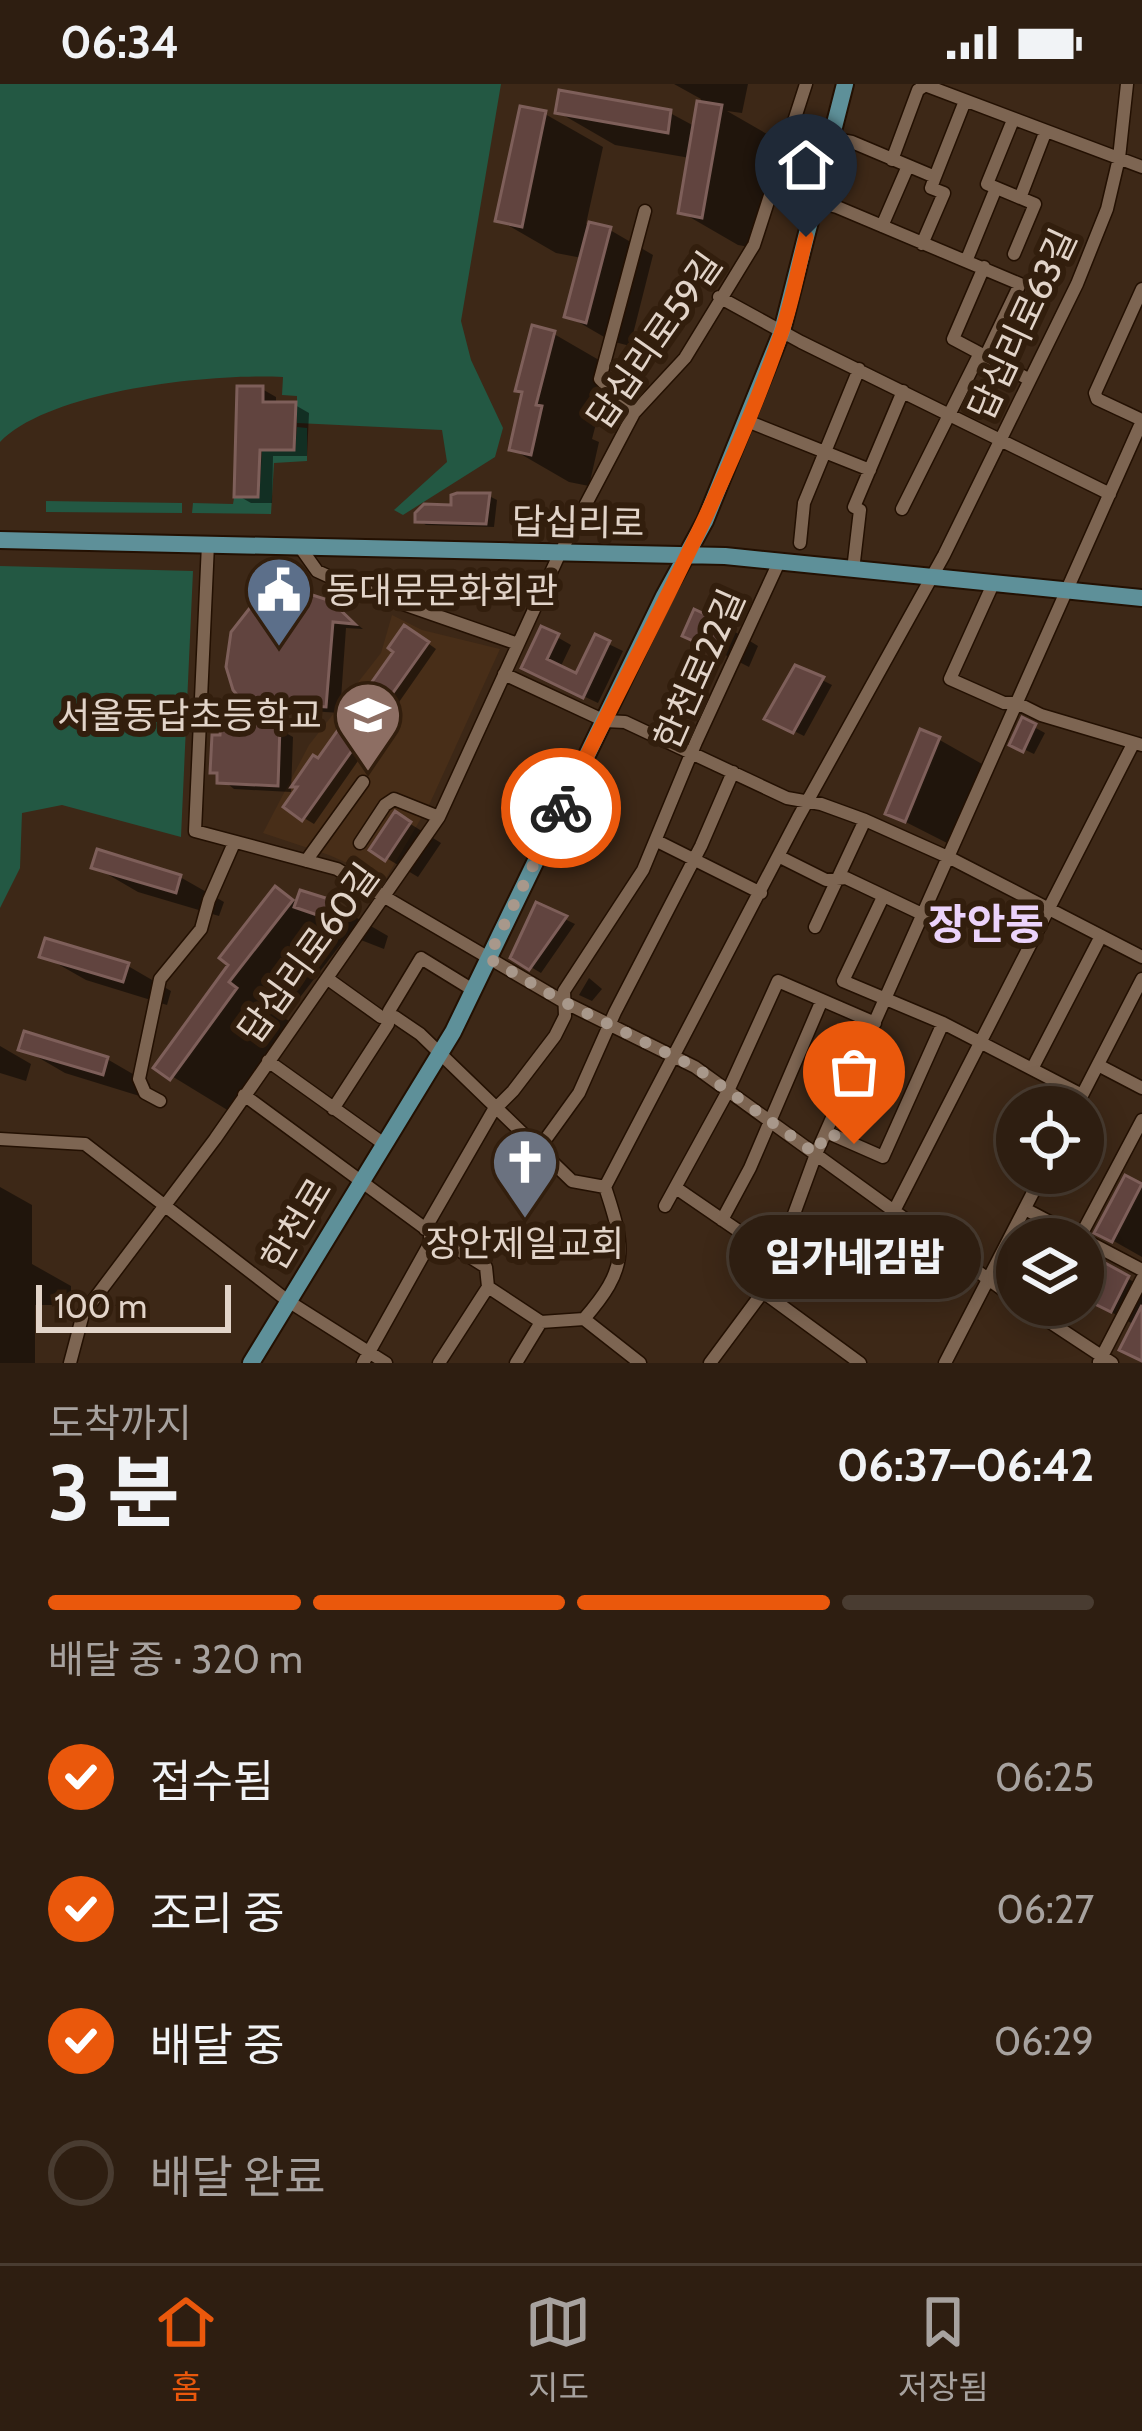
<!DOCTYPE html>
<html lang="ko">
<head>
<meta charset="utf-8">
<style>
  :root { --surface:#2e1e11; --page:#36271a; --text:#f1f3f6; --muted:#a7a29f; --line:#493c31; --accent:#ea580c }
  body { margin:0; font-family:Cabin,"Noto Sans KR",sans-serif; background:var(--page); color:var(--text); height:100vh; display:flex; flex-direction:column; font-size:45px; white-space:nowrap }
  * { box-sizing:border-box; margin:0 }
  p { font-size:39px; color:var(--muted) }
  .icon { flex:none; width:66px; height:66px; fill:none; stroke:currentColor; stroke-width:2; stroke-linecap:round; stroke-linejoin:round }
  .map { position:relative; height:1279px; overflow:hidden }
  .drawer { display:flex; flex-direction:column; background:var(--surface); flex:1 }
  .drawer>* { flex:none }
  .fabs { position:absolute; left:996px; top:1002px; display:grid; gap:24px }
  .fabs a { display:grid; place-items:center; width:108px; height:108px; border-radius:50%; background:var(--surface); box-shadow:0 6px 30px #0003,0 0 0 3px var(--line); font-size:60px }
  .scale { position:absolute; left:36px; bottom:30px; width:195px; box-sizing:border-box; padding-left:12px; border:6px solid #e2d4c9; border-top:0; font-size:33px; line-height:42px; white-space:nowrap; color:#e2d4c9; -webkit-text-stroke:9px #321e0d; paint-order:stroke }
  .pin { position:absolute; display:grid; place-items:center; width:102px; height:102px; color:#fff; margin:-123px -51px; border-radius:50% 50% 50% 0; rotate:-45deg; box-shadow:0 0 12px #0007 }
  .pin .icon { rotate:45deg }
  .courier { position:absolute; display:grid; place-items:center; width:120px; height:120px; margin:-60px; border:9px solid #ea580c; border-radius:50%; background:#fff; color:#222; box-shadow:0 3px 15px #0007 }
  .bubble { position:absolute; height:84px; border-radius:42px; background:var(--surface); box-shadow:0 6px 30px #0003,0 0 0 3px var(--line); font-size:39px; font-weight:800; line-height:84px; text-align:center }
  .summary em { font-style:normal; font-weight:800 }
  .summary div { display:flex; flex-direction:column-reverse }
  .summary { display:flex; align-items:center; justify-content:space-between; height:204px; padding:0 48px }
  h1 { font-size:78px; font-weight:800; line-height:90px }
  .bar { display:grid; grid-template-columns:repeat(4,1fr); gap:18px 12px; align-content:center; height:144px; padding:0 48px }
  .bar i { height:15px; border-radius:9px; background:var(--line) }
  .bar .selected { background:var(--accent) }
  .bar p { grid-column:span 4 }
  ol { padding:0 48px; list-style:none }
  li { display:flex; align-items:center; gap:36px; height:132px }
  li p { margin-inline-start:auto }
  li .icon { padding:12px; border-radius:50%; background:var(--accent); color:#fff; stroke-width:4 }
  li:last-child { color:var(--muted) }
  li i { width:66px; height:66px; border:6px solid var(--line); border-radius:50% }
  .status { display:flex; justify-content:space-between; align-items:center; height:84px; padding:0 60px; background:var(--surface); direction:ltr }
  .status svg { height:33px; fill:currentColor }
  .tab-bar { display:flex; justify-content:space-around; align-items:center; height:168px; border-top:3px solid var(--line); background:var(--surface); font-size:33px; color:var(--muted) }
  .tab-bar a { display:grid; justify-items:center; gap:6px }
  .tab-bar .selected { color:var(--accent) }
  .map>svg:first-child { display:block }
  .built { fill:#482e18 }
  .green { fill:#235843 }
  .shadow { fill:#0007 }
  .building { fill:#61443f; stroke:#7e5f5a; stroke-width:3 }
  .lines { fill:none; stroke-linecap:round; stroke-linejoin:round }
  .minor-casing { stroke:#231002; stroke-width:15 }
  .major-casing { stroke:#231002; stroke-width:20 }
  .minor { stroke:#7d6552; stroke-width:12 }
  .major { stroke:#5e9099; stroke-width:16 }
  .done { stroke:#a8988b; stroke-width:12; stroke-dasharray:0 21.6 }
  .route { stroke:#ea580c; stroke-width:15 }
  .labels { text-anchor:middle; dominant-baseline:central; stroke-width:12; stroke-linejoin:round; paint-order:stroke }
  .street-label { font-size:36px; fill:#e2d4c9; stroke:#321e0d }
  .poi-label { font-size:36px; fill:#e2d4c9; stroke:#321e0d; text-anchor:start }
  .quarter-label { font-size:42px; font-weight:bold; fill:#ecd3fb; stroke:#321e0d }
</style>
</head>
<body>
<div class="status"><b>06:34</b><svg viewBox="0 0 49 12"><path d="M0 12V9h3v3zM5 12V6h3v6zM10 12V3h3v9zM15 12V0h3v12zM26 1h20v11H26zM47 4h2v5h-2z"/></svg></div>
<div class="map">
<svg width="1142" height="1279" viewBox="0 0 1142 1279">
  <rect width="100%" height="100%" fill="#3d2817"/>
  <path class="built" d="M392 531 422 546 500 565 430 719 385 796 329 771 263 749 309 661 381 569Z"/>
  <path class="green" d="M0 0H501L461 237 471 276 503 344 495 373 403 431 394 426 447 378 442 346 297 339V312L282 311 283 293C212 289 50 306 0 358Z
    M297 343 307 344V377L274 379 271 430 192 429 193 419 233 420 234 414H259L262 367H295Z
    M46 417 182 419V429L46 428Z
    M0 482 193 487 181 753 62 721 22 729 20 784 0 824Z"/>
  <path class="shadow" d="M674 0H748L742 29 727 27 779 57 760 165 738 161 681 128 690 74 615 61 558 28 670 29 696 43 701 15Z
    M545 30 603 63 586 140 610 146 653 171 630 262 611 257 568 232 582 174 556 169 499 136Z
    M554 250 611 283 592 355 599 358 589 402 569 398 512 365Z
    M262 305 276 313V321H295L309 329 307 372H273L272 419H251L237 411Z
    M489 412 497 416 494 443 426 441 418 436Z
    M330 519 363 545 346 544 340 629 267 624 262 628 248 620Z
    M727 543 758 562 749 583 686 551Z
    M415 550 436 565 314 740 304 734 300 704Z
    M557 553 571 561 560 584 577 593 596 554 623 567 598 619 539 591Z
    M822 596 832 601 804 652 768 634Z
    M1023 637 1045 649 1034 670 1013 660Z
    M279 645 293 653 291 708 234 705 213 688Z
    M938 655 982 680 949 760 888 729Z
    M396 731 441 759 418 793 373 766Z
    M95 783 180 793 224 818 219 832 138 808Z
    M275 806 298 819H331L388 852 384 865 348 851 284 934 293 939 229 1027 157 983 232 880Z
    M538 822 575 840 541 889 514 873Z
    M42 871 128 882 171 907 167 921 86 896Z
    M589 894 602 905 592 917 579 911Z
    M0 962 31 980 26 997 0 989Z
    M22 964 107 975 150 1000 146 1014 65 989Z
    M1126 1095 1142 1103V1173L1098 1148Z
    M0 1103 32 1121V1180L71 1202V1221H35V1279H0Z
    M1083 1172 1142 1202V1275L1135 1241 1083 1213Z"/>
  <path class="building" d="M559 6 671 26 668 49 555 29Z
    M697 17 722 21 702 134 678 129Z
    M520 22 546 27 522 143 495 137Z
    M589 138 611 143 586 239 564 233Z
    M532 241 555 247 536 321 542 322 531 371 509 366 522 308 515 307Z
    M237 302H263V318H296L294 366H260L258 413H234Z
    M457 409H490L486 440 415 438V429L424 420 451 421V411Z
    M297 506 331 517 355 540 333 538 326 623 252 618 246 622 233 606 226 583 231 548 253 520 274 509Z
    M694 525 728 541 716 567 682 552Z
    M404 541 429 558 302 737 283 723 297 703H291L313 671 318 674 393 568 388 564Z
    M541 542 559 550 547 575 576 589 595 550 610 557 583 614 521 584Z
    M795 581 824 593 793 649 764 635Z
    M1022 633 1036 640 1023 668 1009 661Z
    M221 639 280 642 278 702 217 699V689H210L212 651H220Z
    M920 645 940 653 905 738 885 730Z
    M395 727 411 738 385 777 369 766Z
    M97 765 181 791 176 809 91 784Z
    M275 802 293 816 229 898 237 904 170 996 153 984 228 881 219 874Z
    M300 806 332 816 326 834 294 823Z
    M536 818 567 832 529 886 510 874Z
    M45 854 129 879 123 898 39 873Z
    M24 947 108 973 103 991 18 966Z
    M1125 1091 1142 1100 1112 1158 1094 1149Z
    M1085 1168 1129 1192 1111 1228 1083 1214Z
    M1142 1221V1277L1119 1266Z"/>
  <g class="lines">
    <g class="minor-casing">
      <path id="minor" d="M922 0 1142 83
        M1013 36 987 100 1035 120 1014 170
        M830 54 852 58 935 93 931 104 944 109 922 160
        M892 76 918 6 927 0
        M935 93 965 17
        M1020 114 1045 49
        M814 117 837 123 1020 200 987 269 977 275 902 425
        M882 142 908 82
        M967 175 996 104
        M984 183 953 255 1030 296
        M1142 205 1095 309 1097 315 1142 336
        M719 213 801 258 1110 410
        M634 329 600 295 645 127
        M747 337 870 386
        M800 459 804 419 859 285
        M208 460 195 747 337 785 564 918 695 983 1017 1216
        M300 463 317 487 343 499 518 560
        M853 486 860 426 854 423 903 307
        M993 500 950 595 1004 619H1017L1041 631 1142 661
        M504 590 605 637 625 638 787 714 821 720 865 736 950 774 1142 873
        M657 757 761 809
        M360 759 385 721 394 715 439 733
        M780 773 826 796 846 794 924 831
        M306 777 363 698
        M883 813 843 897 943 939 1082 1011
        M815 843 865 736
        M328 895 381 933H395L420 950 572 1097 605 1103
        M268 977 384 1060
        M1098 981 1142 1004
        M1032 985 1101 852
        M244 1011 430 1148 486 1183 488 1203 439 1279
        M160 1017 145 1009 139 995 160 895 201 845 209 816 234 759
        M1076 1023 1142 895
        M333 1025 388 940 389 927 421 874 473 906
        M826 1048 883 1073 943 939
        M0 1055 85 1060 288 1217 386 1279
        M540 1063 579 1009 615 928 701 762 733 688
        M676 1104 778 1174
        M665 1122 728 1007 778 897 875 939
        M1025 1125 1082 1155
        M894 1127 1133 660
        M722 1136 750 1084 822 916
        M425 1145 493 1027 513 1007 555 952 565 932 564 907 643 786 696 658 779 478
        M1080 1153 1142 1036
        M1083 1155 1142 1186
        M488 1203 541 1238
        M763 1208 860 1279
        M1024 1221 1112 1279
        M584 1235 640 1279
        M1099 1278 1142 1195
        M70 1279 83 1230 215 1055 439 733 559 471 634 329 685 274 754 161 806 0
        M363 1279 430 1159V1148
        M516 1279 541 1238 584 1235C628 1184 626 1166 605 1103L798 734 944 471 1077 200 1107 125 1119 74 1127 0
        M710 1279 768 1201 816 1070 1142 337
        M945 1279 1043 1089"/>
    </g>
    <g class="major-casing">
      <path id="major" d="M0 456 725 472 1142 514
        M251 1279 453 948 664 512 705 437 782 247 845 0"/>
    </g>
    <use href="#minor" class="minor"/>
    <use href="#major" class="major"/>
  </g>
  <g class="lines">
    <path class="done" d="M561 724 488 874 564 918 695 983 816 1070 826 1048 854 1060"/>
    <path class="route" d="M561 724C637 567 724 415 781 250 792 219 798 185 806 153"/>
  </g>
  <defs>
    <g id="civic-pin" transform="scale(3.45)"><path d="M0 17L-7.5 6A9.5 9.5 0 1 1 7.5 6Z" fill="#5c6f8a" stroke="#321e0d"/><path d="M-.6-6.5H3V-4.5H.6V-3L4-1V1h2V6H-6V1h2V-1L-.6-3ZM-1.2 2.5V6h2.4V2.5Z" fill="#fff"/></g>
    <g id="school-pin" transform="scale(3.45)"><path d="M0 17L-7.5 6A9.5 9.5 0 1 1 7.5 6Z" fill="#8d6e63" stroke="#321e0d"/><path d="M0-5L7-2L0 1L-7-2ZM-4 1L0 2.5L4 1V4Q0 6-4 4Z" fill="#fff"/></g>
    <g id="church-pin" transform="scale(3.45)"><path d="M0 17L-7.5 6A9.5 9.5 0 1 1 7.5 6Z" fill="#6b7280" stroke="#321e0d"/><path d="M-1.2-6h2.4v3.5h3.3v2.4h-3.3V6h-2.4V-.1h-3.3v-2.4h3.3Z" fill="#fff"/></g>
  </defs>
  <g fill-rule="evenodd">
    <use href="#civic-pin" x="279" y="506"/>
    <use href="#school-pin" x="368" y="631"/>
    <use href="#church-pin" x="525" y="1078"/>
  </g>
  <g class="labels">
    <g class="street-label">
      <text transform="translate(1022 240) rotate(-65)">답십리로63길</text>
      <text transform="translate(654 256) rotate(-55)">답십리로59길</text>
      <text transform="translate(578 438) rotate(1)">답십리로</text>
      <text transform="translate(699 585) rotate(-66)">한천로22길</text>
      <text transform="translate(308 869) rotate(-54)">답십리로60길</text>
      <text transform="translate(296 1140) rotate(-59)">한천로</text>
    </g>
    <g class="poi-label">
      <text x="326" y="506">동대문문화회관</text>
      <text x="322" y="631" text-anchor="end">서울동답초등학교</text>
      <text x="525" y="1159" text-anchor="middle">장안제일교회</text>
    </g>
    <g class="quarter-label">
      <text x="986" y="840">장안동</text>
    </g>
  </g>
</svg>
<div class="fabs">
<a><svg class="icon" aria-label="locate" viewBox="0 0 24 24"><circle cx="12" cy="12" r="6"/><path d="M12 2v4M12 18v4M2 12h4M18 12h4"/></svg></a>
<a><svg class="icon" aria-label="layers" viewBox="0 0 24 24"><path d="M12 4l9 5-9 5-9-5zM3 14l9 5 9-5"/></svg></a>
</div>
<div class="scale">100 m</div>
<div class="pin" style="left:854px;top:1060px;background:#ea580c"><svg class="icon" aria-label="bag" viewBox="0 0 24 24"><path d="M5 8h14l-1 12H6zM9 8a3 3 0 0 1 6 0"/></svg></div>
<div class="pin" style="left:806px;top:153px;background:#1f2937"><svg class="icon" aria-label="home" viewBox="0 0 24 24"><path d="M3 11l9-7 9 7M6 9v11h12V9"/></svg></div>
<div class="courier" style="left:561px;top:724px"><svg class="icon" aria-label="bike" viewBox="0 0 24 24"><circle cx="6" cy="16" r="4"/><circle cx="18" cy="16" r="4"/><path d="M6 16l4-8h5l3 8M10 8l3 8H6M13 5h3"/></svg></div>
<div class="bubble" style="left:729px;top:1131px;width:252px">임가네김밥</div>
</div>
<section class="drawer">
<div class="summary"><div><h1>3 분</h1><p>도착까지</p></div><em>06:37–06:42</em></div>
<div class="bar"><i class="selected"></i><i class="selected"></i><i class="selected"></i><i></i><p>배달 중 · 320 m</p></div>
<ol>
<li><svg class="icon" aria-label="check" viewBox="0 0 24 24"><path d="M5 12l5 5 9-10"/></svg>접수됨<p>06:25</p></li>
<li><svg class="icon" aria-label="check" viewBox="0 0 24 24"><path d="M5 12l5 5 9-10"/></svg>조리 중<p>06:27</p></li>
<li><svg class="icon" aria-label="check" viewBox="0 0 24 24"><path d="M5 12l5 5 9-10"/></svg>배달 중<p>06:29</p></li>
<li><i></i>배달 완료</li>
</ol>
</section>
<nav class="tab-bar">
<a class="selected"><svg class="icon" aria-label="home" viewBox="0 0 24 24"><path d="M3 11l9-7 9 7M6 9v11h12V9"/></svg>홈</a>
<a><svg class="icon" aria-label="map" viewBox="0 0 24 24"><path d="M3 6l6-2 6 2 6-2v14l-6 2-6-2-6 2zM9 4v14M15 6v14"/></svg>지도</a>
<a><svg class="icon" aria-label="saved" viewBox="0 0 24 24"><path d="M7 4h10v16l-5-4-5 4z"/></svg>저장됨</a>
</nav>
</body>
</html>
